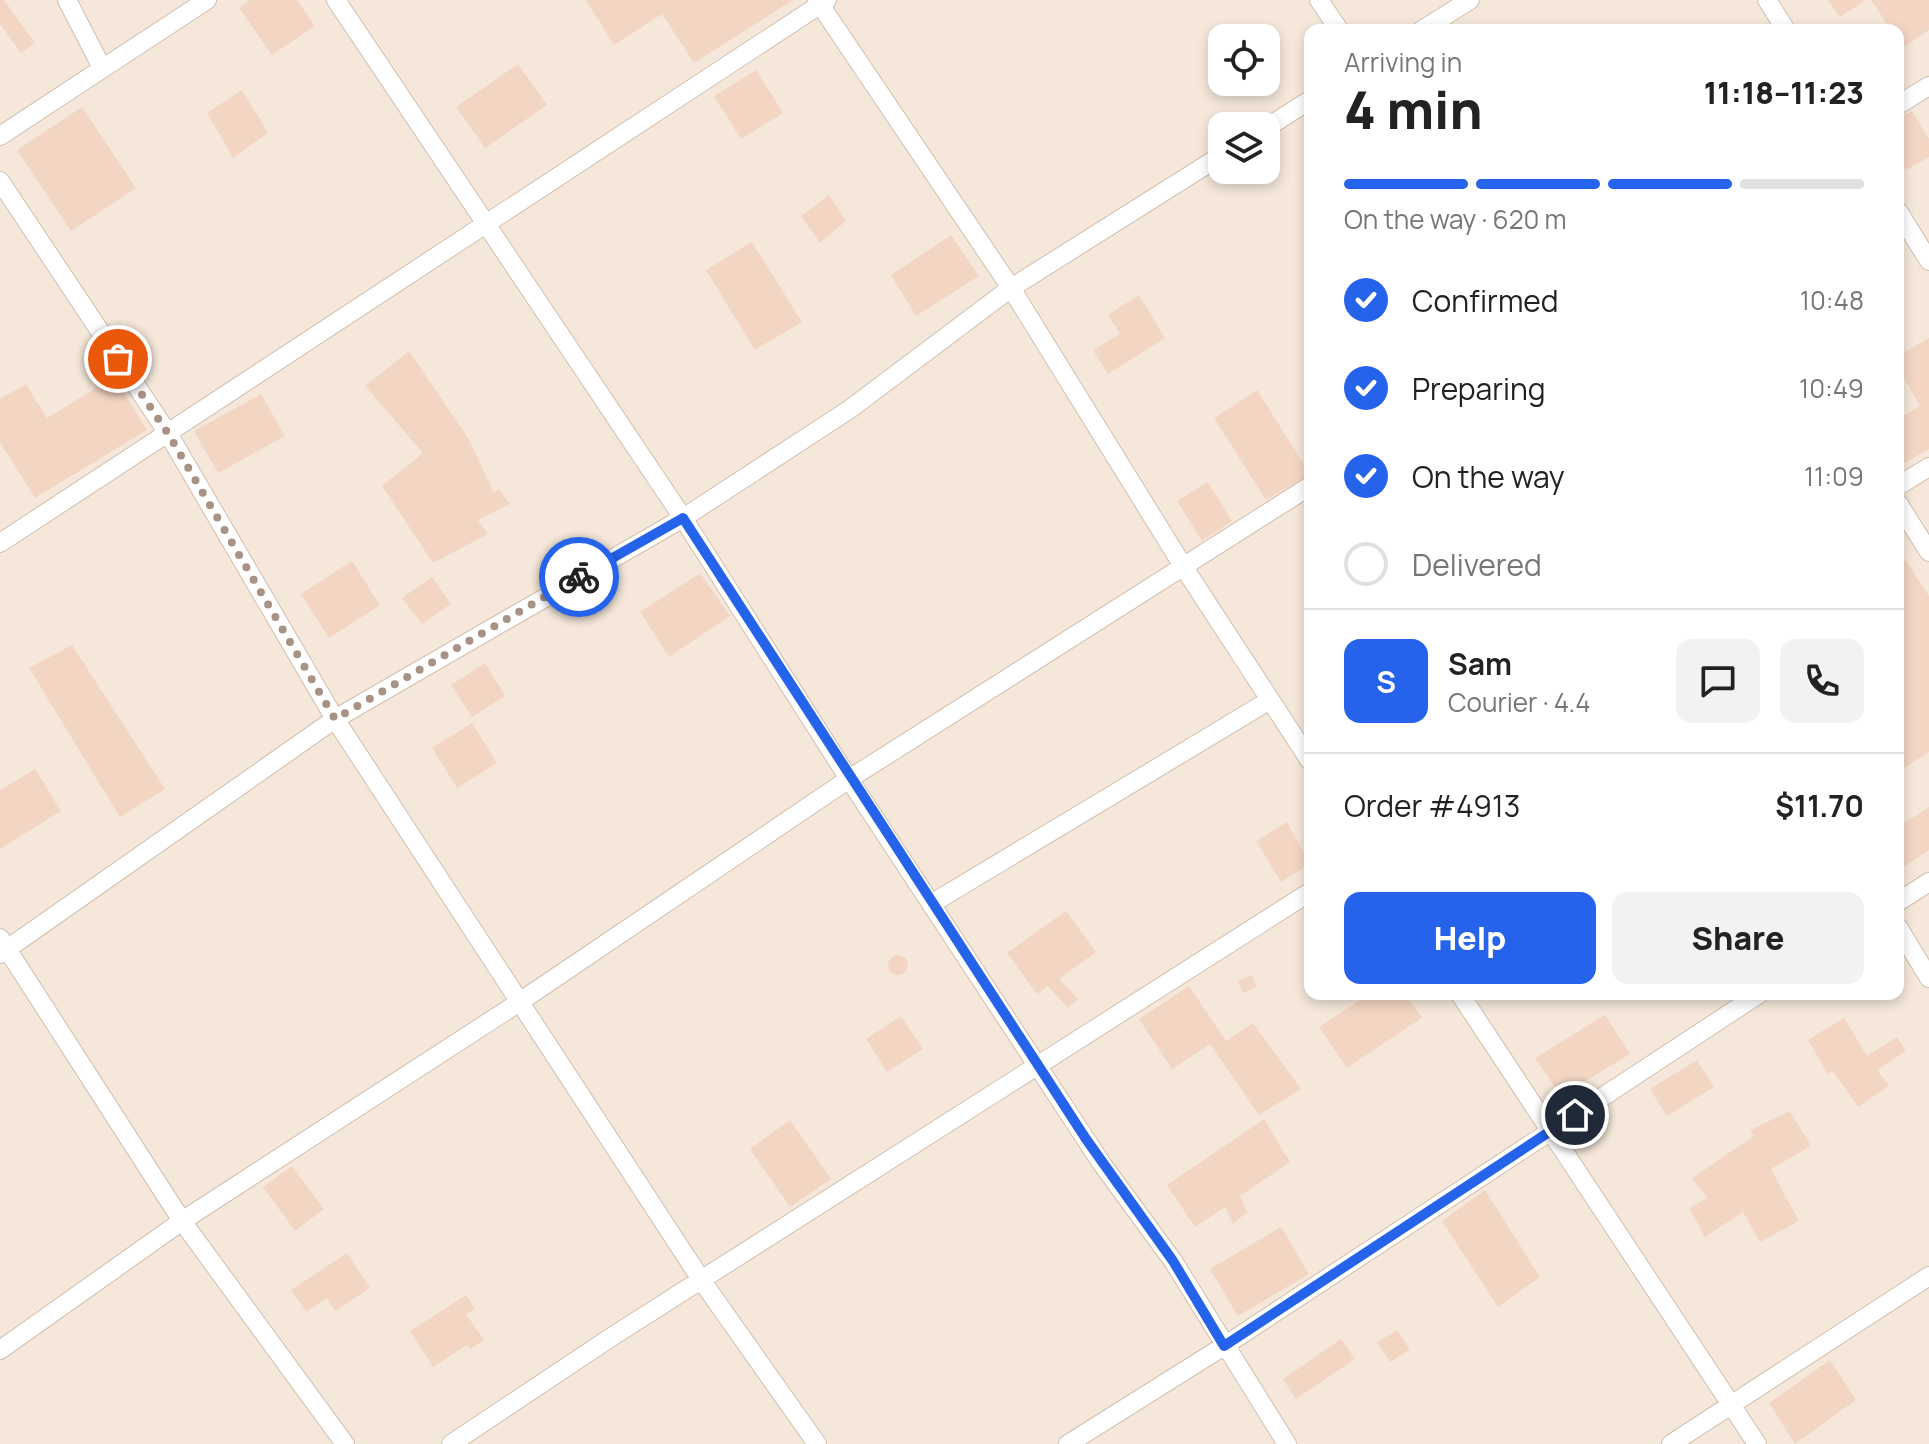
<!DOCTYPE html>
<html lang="en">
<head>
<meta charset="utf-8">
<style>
  :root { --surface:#fff; --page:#f2f2f2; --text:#222; --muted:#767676; --line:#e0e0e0; --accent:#2563eb }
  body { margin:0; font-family:Manrope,sans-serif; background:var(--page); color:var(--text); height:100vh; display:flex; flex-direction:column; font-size:30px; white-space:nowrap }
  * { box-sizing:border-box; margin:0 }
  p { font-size:26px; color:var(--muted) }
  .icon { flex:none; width:44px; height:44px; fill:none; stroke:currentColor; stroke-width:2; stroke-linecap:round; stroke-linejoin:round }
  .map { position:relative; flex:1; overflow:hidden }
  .details { position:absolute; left:1304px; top:24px; width:600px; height:976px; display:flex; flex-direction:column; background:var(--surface); border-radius:16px; box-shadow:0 4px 12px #0003 }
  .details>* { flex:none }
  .controls { position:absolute; left:1208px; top:24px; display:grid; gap:16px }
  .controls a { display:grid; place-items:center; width:72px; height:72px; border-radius:16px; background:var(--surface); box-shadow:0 4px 12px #0003; font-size:40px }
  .pin { position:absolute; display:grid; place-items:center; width:68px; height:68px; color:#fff; margin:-34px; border:4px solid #fff; border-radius:50%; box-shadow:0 2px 8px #0007 }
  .courier { position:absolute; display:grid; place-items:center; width:80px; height:80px; margin:-40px; border:6px solid #2563eb; border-radius:50%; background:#fff; color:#222; box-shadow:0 2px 10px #0007 }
  .summary em { font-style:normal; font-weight:800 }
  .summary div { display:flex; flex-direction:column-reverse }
  .summary { display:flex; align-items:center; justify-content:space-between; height:136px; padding:0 40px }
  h1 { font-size:52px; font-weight:800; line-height:60px }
  .bar { display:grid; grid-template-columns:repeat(4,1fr); gap:12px 8px; align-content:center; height:96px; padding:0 40px }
  .bar i { height:10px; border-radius:6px; background:var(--line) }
  .bar .current { background:var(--accent) }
  .bar p { grid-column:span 4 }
  .line { display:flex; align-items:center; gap:20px; padding:0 40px; border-top:2px solid var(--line) }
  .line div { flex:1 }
  .round { display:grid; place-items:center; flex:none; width:84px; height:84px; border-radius:16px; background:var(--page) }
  ol { padding:0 40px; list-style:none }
  li { display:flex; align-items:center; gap:24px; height:88px }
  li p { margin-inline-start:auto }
  li .icon { padding:8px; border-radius:50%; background:var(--accent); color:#fff; stroke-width:4 }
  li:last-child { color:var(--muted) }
  li i { width:44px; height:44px; border:4px solid var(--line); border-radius:50% }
  .button { display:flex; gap:16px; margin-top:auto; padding:16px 40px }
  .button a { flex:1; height:92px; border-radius:16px; background:var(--accent); color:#fff; font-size:32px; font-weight:800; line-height:92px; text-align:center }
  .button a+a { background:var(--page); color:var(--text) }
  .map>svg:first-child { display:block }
  .residential { fill:#f5e8da; fill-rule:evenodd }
  .building { fill:#f3d5c3 }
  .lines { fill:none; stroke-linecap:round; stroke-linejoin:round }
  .minor-casing { stroke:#d1beb0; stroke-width:20 }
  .minor { stroke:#fff; stroke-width:18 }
  .done { stroke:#a89285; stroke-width:8; stroke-dasharray:0 14.4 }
  .route { stroke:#2563eb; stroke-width:10 }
</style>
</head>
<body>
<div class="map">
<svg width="1929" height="1444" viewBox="0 0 1929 1444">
  <rect width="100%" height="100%" fill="#fdf6ec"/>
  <path class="residential" d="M0 0H1929V1444H0ZM1310 30H1898V994H1310ZM1222 38H1266V82H1222ZM1222 126H1266V170H1222Z"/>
  <path class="building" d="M0 0H4L35 43 21 53 0 24Z
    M250 0H297L315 26 272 55 239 8Z
    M586 0H793L694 63 662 14 614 45Z
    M1828 0H1866L1840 17Z
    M1871 0H1929V30L1903 47 1898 30H1891Z
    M518 64 547 105 485 148 456 107Z
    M756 70 783 113 741 139 714 96Z
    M242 90 268 133 233 158 207 113Z
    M82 107 136 188 71 231 17 150Z
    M1912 111 1929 139V157L1906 170 1898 156V119Z
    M829 195 846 221 820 243 801 216Z
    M951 235 979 276 916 316 891 275Z
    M752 242 802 322 755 350 706 270Z
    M1139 295 1165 338 1108 374 1093 350 1120 334 1108 315Z
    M1929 338V449L1898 467V419L1920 406 1898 368V356Z
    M409 351 468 438 494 493 499 489 510 504 478 520 488 534 433 563 382 486 423 453 365 386Z
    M114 377 147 430 35 498 0 442V399L26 384 47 418Z
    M1257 390 1310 474 1266 500 1214 418Z
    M261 394 285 436 218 473 194 431Z
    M1208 482 1232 521 1202 541 1177 501Z
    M1898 549 1929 596V752L1898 772Z
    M352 561 380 605 329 638 301 594Z
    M700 573 730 616 669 657 640 612Z
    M432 577 451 604 422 624 402 598Z
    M72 645 165 789 120 817 29 668Z
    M485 663 505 696 472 717 451 685Z
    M472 723 497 763 457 788 432 748Z
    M35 769 61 811 0 849V790Z
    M1929 807V850L1898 871V827Z
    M1287 822 1310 864 1281 882 1256 841Z
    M1066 911 1096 952 1059 979 1078 999 1068 1008 1048 986 1037 994 1007 953Z
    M888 965a10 10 0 1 1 20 0a10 10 0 1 1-20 0Z
    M1252 975 1257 987 1243 993 1238 981Z
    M1189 986 1226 1041 1253 1023 1301 1089 1259 1115 1210 1044 1172 1069 1139 1019Z
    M1369 994H1405L1422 1018 1347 1068 1319 1027Z
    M1605 1015 1630 1054 1561 1096 1535 1058Z
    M901 1016 923 1049 887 1072 866 1039Z
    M1844 1018 1867 1056 1897 1037 1906 1051 1877 1070 1889 1086 1858 1107 1833 1071 1828 1074 1808 1040Z
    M1697 1060 1714 1087 1667 1116 1650 1089Z
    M1790 1111 1811 1146 1771 1169 1799 1221 1760 1242 1743 1212 1705 1237 1689 1208 1707 1198 1692 1178 1754 1136 1750 1130Z
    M1264 1119 1290 1162 1240 1196 1247 1212 1233 1224 1225 1207 1195 1227 1167 1185Z
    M790 1120 831 1179 790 1207 750 1149Z
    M292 1166 324 1209 295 1231 263 1187Z
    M1485 1190 1540 1277 1498 1307 1442 1221Z
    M1281 1227 1309 1274 1238 1316 1210 1269Z
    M347 1253 370 1288 335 1311 327 1298 306 1312 291 1290Z
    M466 1295 475 1309 466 1314 484 1340 470 1349 467 1345 433 1367 410 1331Z
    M1397 1330 1410 1350 1390 1362 1377 1342Z
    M1341 1339 1355 1359 1296 1399 1283 1379Z
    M1830 1360 1856 1400 1795 1444 1769 1403Z"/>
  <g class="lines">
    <g class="minor-casing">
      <path id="minor" d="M67 0 101 66
        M336 0 683 518 849 779 1102 1164 1173 1261 1287 1444
        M817 0 1011 288 1183 566 1310 761
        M1319 0 1339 30
        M1767 0 1786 30
        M1422 30 1470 0
        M1898 105 1929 86
        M1266 128 1310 100
        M0 136 207 0
        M0 181 169 435 335 719 702 1281 817 1444
        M1898 211 1929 261
        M1898 486 1929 467
        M1898 503 1929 552
        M0 543 827 0
        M1898 902 1929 882
        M931 904 1270 700
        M1898 927 1929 978
        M0 938 182 1221 345 1444
        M0 954 335 719 683 518 850 409 1011 288 1222 155
        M1460 994 1757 1444
        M0 1350 182 1221 518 1003 849 779 1310 486
        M451 1444 613 1336 1310 892
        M1068 1444 1224 1346 1759 994
        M1671 1444 1929 1276"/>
    </g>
    <use href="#minor" class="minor"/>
  </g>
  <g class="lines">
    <path class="done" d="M118 359 169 435 335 719 579 577"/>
    <path class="route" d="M579 577 683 518 1086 1139 1173 1261 1224 1346 1575 1115"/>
  </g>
</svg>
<div class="controls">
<a><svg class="icon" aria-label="locate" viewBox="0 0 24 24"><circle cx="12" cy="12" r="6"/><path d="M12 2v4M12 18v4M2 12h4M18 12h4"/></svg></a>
<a><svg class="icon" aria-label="layers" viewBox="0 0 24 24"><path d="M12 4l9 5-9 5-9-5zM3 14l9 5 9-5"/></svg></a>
</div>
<div class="pin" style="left:118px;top:359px;background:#ea580c"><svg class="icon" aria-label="bag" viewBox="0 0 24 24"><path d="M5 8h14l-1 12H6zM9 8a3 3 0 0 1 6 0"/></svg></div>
<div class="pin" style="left:1575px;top:1115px;background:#1f2937"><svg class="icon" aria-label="home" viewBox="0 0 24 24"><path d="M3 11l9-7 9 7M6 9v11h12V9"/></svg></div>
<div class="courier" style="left:579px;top:577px"><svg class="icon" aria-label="bike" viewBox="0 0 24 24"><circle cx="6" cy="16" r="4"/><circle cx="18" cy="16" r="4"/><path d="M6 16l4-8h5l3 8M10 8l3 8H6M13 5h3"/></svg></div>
<section class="details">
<div class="summary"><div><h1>4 min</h1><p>Arriving in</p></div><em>11:18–11:23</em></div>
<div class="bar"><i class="current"></i><i class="current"></i><i class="current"></i><i></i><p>On the way · 620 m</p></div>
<ol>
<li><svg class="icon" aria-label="check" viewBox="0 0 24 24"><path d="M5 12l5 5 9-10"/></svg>Confirmed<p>10:48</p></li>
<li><svg class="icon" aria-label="check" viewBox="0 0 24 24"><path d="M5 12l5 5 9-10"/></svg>Preparing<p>10:49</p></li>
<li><svg class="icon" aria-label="check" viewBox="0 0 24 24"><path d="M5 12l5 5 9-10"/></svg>On the way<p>11:09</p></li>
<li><i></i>Delivered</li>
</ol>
<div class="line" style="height:144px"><b class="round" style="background:var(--accent);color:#fff">S</b><div><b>Sam</b><p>Courier · 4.4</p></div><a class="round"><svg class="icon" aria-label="chat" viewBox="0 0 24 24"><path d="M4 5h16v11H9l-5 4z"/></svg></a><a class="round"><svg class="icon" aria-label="phone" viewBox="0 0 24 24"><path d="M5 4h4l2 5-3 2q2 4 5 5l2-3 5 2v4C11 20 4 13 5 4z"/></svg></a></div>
<div class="line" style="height:104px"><div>Order #4913</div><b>$11.70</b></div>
<div class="button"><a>Help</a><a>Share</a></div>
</section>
</div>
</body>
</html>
